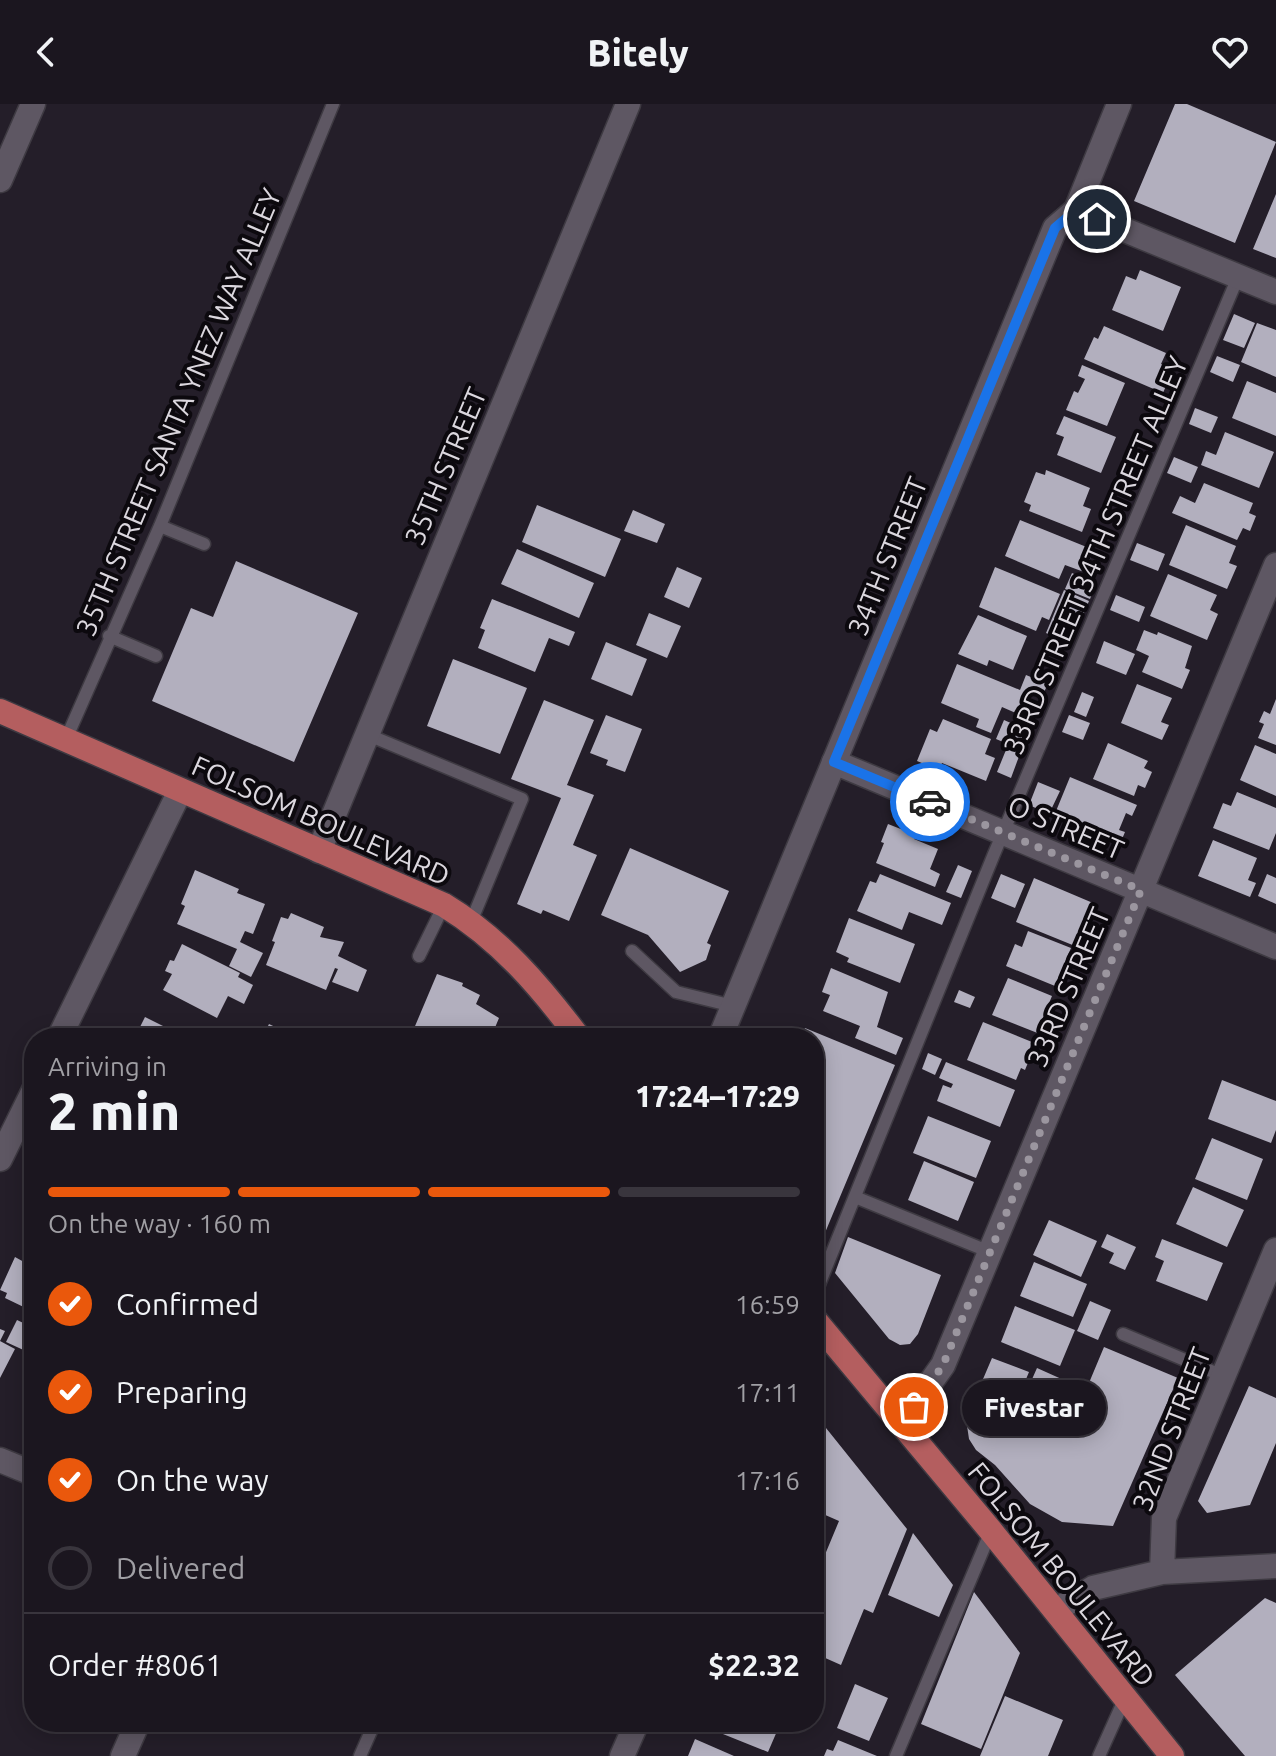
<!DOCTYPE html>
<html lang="en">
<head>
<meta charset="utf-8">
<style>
  :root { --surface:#1b161f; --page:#28232c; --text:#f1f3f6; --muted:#a09fa4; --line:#39353d; --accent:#ea580c }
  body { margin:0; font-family:Ubuntu,sans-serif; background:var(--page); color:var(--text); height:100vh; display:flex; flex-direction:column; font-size:30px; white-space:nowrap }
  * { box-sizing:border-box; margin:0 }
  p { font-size:26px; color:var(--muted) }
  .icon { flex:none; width:44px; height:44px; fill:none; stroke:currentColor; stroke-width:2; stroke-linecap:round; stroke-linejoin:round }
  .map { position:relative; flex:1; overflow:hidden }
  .sheet { position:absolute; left:24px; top:924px; width:800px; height:704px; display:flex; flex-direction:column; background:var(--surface); border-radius:32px; box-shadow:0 4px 20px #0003,0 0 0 2px var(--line) }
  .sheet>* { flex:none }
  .pin { position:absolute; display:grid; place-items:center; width:68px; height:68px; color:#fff; margin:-34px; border:4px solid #fff; border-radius:50%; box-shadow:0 2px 8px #0007 }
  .courier { position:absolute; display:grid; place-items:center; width:80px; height:80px; margin:-40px; border:6px solid #1a73e8; border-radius:50%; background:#fff; color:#222; box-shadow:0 2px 10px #0007 }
  .bubble { position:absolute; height:56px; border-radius:28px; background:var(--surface); box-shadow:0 4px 20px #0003,0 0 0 2px var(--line); font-size:26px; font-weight:800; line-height:56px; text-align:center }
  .overview em { font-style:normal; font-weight:800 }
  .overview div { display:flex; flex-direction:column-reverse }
  .overview { display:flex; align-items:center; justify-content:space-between; height:136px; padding:0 24px }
  h1 { font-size:52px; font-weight:800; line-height:60px }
  .bar { display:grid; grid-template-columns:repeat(4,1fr); gap:12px 8px; align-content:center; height:96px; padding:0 24px }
  .bar i { height:10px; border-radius:6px; background:var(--line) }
  .bar .on { background:var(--accent) }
  .bar p { grid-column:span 4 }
  .line { display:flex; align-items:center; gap:20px; padding:0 24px; border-top:2px solid var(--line) }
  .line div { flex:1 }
  ol { padding:0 24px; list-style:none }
  li { display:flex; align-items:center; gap:24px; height:88px }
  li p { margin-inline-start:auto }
  li .icon { padding:8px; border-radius:50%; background:var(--accent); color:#fff; stroke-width:4 }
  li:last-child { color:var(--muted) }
  li i { width:44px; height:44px; border:4px solid var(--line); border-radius:50% }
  header { display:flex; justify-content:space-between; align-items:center; height:104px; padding:0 24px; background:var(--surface); font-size:36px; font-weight:800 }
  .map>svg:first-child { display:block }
  .building { fill:#b2afbe }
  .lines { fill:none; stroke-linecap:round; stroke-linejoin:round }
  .service-casing { stroke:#3e3a42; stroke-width:15 }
  .minor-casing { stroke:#3e3a42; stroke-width:27 }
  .tertiary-casing { stroke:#3e3a42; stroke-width:27 }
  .primary-casing { stroke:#3e3a42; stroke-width:27 }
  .service { stroke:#5e5763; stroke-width:12 }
  .minor { stroke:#5e5763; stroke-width:24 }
  .tertiary { stroke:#5e5763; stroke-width:24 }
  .primary { stroke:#b45e5f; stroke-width:24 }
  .done { stroke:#9b969f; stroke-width:8; stroke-dasharray:0 14.4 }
  .route { stroke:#1a73e8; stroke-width:10 }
  .labels { text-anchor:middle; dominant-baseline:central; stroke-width:8; stroke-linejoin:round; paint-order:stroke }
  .street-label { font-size:28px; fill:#dbd7de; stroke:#0c090e }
</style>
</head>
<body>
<header><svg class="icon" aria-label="back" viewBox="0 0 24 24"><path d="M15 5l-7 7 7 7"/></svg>Bitely<svg class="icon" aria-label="heart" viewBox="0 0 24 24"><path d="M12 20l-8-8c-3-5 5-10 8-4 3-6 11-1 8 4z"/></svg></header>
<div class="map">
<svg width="1276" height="1652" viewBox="0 0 1276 1652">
  <rect width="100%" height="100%" fill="#241e29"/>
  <path class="building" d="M1175 0H1187L1276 38 1235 139 1134 97Z
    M1276 90V154L1253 145Z
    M1140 166 1181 183 1163 227 1112 206 1126 172 1136 176Z
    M1234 210 1255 219 1244 244 1223 236Z
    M1257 219 1276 226V273L1241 258Z
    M1104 222 1166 249 1161 260 1173 265 1163 289 1084 255 1094 233 1098 235Z
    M1217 252 1240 261 1233 278 1210 268Z
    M1082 261 1125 279 1107 322 1066 306 1074 287 1078 289 1085 275 1078 272Z
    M1247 277 1276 289V332L1232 314Z
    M1195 304 1218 313 1211 329 1189 320Z
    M1064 312 1116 333 1101 369 1057 351 1064 333 1056 330Z
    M1225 328 1274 348 1259 384 1201 361 1206 347 1216 351Z
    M1174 353 1198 363 1191 379 1167 369Z
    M1046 366 1090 384 1083 402 1091 405 1082 428 1029 407 1031 401 1024 398 1036 368 1045 371Z
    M1204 379 1253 399 1249 409 1256 412 1250 427 1243 424 1237 436 1172 409 1180 392 1195 399Z
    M537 401 621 435 605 473 522 438Z
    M633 406 665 420 657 439 624 427Z
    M1020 416 1094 446 1084 468 1065 461 1059 475 1005 452Z
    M1186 421 1236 442 1229 459 1237 462 1227 485 1169 461Z
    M1137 439 1165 450 1158 467 1130 456Z
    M517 445 594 479 579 514 501 480Z
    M236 457 358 509 294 658 152 597 191 504 213 513Z
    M677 463 702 474 689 504 664 493Z
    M995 463 1060 490 1049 516 1042 513 1036 527 979 503Z
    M1072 469 1096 480 1090 495 1065 485Z
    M1168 470 1217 491 1210 506 1218 510 1207 536 1150 512Z
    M1064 486 1089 497 1071 540 1046 529Z
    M1116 491 1145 503 1139 518 1110 506Z
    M492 495 575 528 569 542 549 534 535 568 478 544 485 526 480 524Z
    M649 509 681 522 667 554 636 541Z
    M978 511 1027 532 1013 566 989 556 987 562 958 550Z
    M1144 526 1157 531 1158 528 1192 542 1185 564 1190 566 1182 585 1142 568 1149 552 1136 546Z
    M1104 537 1135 550 1126 571 1096 559Z
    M606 538 647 555 632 592 591 575Z
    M453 555 527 584 500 650 427 622Z
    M957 560 1020 586 1026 571 1048 580 1041 594 1028 589 1018 610 1002 603 991 629 976 623 979 615 941 599Z
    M1137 580 1172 594 1161 618 1169 621 1162 636 1121 619Z
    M1082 588 1094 593 1086 613 1074 608Z
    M1276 595V641L1258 634 1264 620 1259 618 1264 607 1270 610Z
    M544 596 594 616 567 681 594 691 573 741 597 751 569 817 543 806 541 810 517 800 561 694 511 675Z
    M606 611 642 625 625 668 606 661 608 656 590 649Z
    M1069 611 1090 619 1083 636 1062 628Z
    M943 615 991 635 985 650 995 654 986 677 942 659 939 666 917 657 930 625 937 628Z
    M1004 616 1029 627 1022 646 996 635Z
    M1108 639 1148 657 1144 664 1152 668 1145 684 1138 681 1134 692 1093 675Z
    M1008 641 1021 647 1011 674 997 668Z
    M1255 641 1276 650V692L1240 676Z
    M1070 673 1137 701 1132 712 1126 709 1119 726 1125 728 1120 740 1054 712Z
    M1038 678 1060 687 1049 710 1029 701Z
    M1237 688 1276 704V729L1269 746 1213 724 1223 699 1231 702Z
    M888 720 916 731 914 735 938 745 930 765 940 770 935 783 876 759 884 739 881 738Z
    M1213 736 1257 754 1248 776 1256 779 1250 793 1198 772Z
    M630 744 729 787 707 839 711 841 706 856 680 868 648 831 601 811Z
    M958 761 972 767 961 794 946 788Z
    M195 766 239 785 237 789 265 800 253 830 245 827 240 838 263 849 251 873 229 862 237 845 177 820 185 802 181 800Z
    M880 770 951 799 942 821 909 808 902 826 857 807 870 777 876 779Z
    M1001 770 1025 780 1015 804 991 794Z
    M1267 770 1276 774V800L1258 792Z
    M1034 774 1093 799 1075 842 1016 818Z
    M291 809 324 823 320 833 344 838 338 852 367 866 358 888 332 878 338 865 335 864 326 886 266 861 275 838 272 837 281 813 288 815Z
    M849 814 915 840 900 879 847 858 849 854 836 848Z
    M1028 827 1071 844 1055 882 1006 862 1015 840 1022 843Z
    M182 840 240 869 238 873 253 881 244 900 228 892 217 914 163 886 172 870 165 867 170 856 174 857Z
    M831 864 888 888 877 923 903 934 896 951 855 934 860 922 823 907 830 891 822 888Z
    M437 870 463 879 462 882 480 891 476 900 499 914 494 926 498 928 495 934H410Z
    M1008 874 1052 892 1042 916 1045 917 1040 930 992 911Z
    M959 886 975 893 970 904 954 898Z
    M145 913 187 934H139L136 931Z
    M983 918 1032 938 1028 950 1031 951 1025 966 1021 964 1016 976 967 956Z
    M269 920 298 934H262Z
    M805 924 895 961 817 1148 814 1144V1061L824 1036 818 1020 814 1018V934H801Z
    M928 949 942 955 935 971 922 965Z
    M946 958 1015 986 1000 1023 937 997 943 981 951 984 953 980 939 974Z
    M1222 976 1276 997V1026L1271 1039 1208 1015Z
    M928 1012 991 1037 976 1074 913 1049Z
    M1212 1034 1263 1055 1247 1096 1195 1075Z
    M924 1057 974 1078 958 1117 908 1096Z
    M1193 1083 1244 1106 1227 1143 1176 1120Z
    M1049 1116 1097 1137 1081 1173 1033 1151Z
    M1107 1130 1136 1143 1125 1166 1109 1159 1114 1149 1101 1143Z
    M848 1133 941 1171 918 1230 910 1240 900 1241 889 1235 835 1169Z
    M1162 1135 1223 1159 1207 1197 1156 1177 1164 1157 1155 1153Z
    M28 1152 34 1156V1208L5 1194 7 1189 0 1186 15 1153 24 1158Z
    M1034 1158 1087 1180 1073 1213 1020 1192Z
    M1090 1197 1111 1206 1098 1236 1077 1227Z
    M1015 1202 1075 1226 1060 1262 1001 1238Z
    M17 1216 34 1224V1241L30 1249 6 1238Z
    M0 1225 5 1227 0 1237 15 1245 0 1274Z
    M1104 1243 1178 1274 1113 1422 1062 1418 1030 1400 995 1361 976 1346 969 1335 966 1315 992 1254 1029 1268 1024 1280 1029 1282 1037 1264 1086 1286Z
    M1249 1282 1276 1294V1339L1250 1401 1207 1409 1198 1397Z
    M814 1314H818L907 1425 873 1509 864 1505 841 1561 814 1549V1477L839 1417 823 1410 818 1423 814 1421Z
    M913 1429 953 1481 939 1513 888 1491Z
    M974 1488 1020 1549 981 1645 921 1620Z
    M1265 1494 1276 1499V1652H1245L1175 1571Z
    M855 1580 888 1594 869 1637 837 1624Z
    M1005 1592 1063 1616 1048 1652H980Z
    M710 1618H781L768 1648 708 1624Z
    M695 1635 734 1652H688Z
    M838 1636 877 1652H824L827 1645 833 1647Z"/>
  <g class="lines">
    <g class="service-casing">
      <path id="service" d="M160 422 204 440
        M109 532 156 552
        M366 630 522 695 471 818
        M66 635 160 422 333 0
        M632 847 676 888 733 902
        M419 852 444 801
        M855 1093 990 1148
        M814 1193 994 750 1238 173
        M1123 1230 1223 1272
        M360 1652 375 1618
        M896 1652 991 1427
        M1099 1652 1125 1594"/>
    </g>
    <g class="minor-casing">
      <path id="minor" d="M0 76 33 0
        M1076 106 1276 188
        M834 658 1276 843
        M319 747 628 0
        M59 934 180 687
        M0 1055 34 986
        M901 1320 943 1261 1276 461
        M0 1356 34 1370
        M1162 1468 1164 1414 1276 1146
        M1056 1506 1093 1484 1162 1468 1276 1462
        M123 1652 138 1618
        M622 1652 637 1618"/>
    </g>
    <g class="tertiary-casing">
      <path id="tertiary" d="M720 934 1055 124 1076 106 1119 0"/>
    </g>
    <g class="primary-casing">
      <path id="primary" d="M0 607 444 801C500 835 540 882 579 934
        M814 1215 991 1427 1172 1652"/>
    </g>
    <use href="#service" class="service"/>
    <use href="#minor" class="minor"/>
    <use href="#tertiary" class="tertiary"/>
    <use href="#primary" class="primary"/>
  </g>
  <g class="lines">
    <path class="done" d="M914 1303 943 1261 1141 786 930 698"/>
    <path class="route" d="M930 698 834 658 1055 124 1076 106 1097 115"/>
  </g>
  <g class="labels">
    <g class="street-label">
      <text transform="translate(178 308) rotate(-67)">35TH STREET SANTA YNEZ WAY ALLEY</text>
      <text transform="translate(445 362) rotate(-67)">35TH STREET</text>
      <text transform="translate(1095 451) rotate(-67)">33RD STREET 34TH STREET ALLEY</text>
      <text transform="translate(887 452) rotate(-68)">34TH STREET</text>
      <text transform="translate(321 716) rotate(24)">FOLSOM BOULEVARD</text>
      <text transform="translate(1066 723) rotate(23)">O STREET</text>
      <text transform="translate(1068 883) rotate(-67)">33RD STREET</text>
      <text transform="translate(1171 1325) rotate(-69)">32ND STREET</text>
      <text transform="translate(1062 1470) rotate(51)">FOLSOM BOULEVARD</text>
    </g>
  </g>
</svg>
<div class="pin" style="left:914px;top:1303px;background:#ea580c"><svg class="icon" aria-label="bag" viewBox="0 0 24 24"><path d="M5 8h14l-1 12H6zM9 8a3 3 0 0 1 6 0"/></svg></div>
<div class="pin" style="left:1097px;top:115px;background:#1f2937"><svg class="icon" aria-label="home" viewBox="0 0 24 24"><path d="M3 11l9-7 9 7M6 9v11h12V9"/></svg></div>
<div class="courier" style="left:930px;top:698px"><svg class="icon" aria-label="car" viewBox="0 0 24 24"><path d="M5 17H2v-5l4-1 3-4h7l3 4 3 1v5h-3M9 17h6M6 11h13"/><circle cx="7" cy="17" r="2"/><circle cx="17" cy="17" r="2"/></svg></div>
<div class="bubble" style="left:962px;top:1276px;width:144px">Fivestar</div>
<section class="sheet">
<div class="overview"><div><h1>2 min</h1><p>Arriving in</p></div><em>17:24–17:29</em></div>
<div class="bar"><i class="on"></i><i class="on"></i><i class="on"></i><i></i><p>On the way · 160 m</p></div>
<ol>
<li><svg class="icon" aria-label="check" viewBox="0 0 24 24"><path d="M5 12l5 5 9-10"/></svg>Confirmed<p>16:59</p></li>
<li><svg class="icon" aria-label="check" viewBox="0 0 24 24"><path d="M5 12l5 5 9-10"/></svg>Preparing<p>17:11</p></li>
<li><svg class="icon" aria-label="check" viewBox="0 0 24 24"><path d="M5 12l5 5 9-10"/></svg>On the way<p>17:16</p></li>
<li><i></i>Delivered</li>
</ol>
<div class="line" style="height:104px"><div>Order #8061</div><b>$22.32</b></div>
</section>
</div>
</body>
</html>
